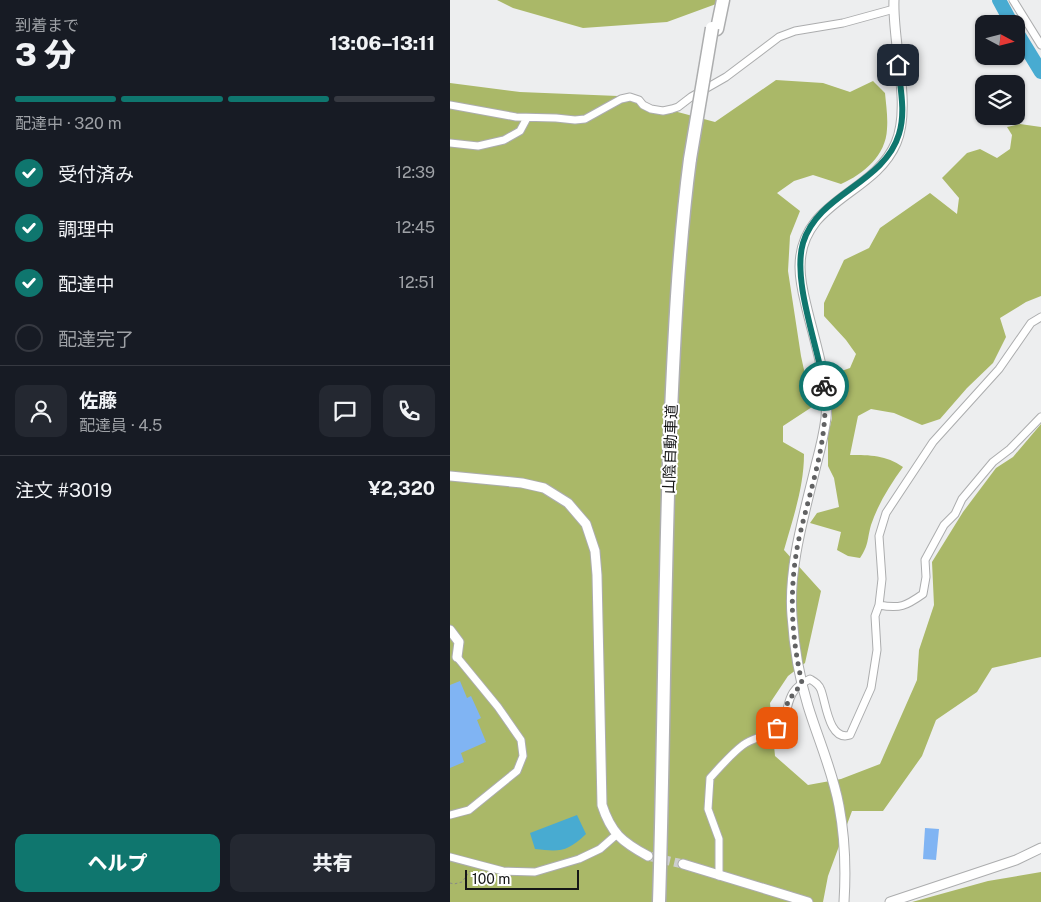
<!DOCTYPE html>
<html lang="ja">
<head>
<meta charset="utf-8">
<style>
  :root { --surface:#171b24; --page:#242831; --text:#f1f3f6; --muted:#9ea1a6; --line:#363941; --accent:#0f766e }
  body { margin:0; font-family:"Public Sans","Noto Sans JP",sans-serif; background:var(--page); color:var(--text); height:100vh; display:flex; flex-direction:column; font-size:19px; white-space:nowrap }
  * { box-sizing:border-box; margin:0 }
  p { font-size:16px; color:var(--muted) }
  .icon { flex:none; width:28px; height:28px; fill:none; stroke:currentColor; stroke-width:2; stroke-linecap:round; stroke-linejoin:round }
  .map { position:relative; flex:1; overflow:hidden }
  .panel { display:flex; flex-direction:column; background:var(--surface); width:450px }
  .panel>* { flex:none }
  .needle { width:32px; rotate:97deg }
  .buttons { position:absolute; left:525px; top:15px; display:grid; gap:10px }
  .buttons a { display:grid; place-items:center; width:50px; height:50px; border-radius:10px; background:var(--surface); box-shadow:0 1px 4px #0004; font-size:25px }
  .scale { position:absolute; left:15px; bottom:12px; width:114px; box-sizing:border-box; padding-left:5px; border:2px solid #161717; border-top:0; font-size:14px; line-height:18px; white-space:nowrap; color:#161717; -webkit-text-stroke:4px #fff; paint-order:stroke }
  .pin { position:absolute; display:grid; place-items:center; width:42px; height:42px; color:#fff; margin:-21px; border-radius:10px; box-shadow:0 2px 8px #0006 }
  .courier { position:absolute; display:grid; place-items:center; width:50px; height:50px; margin:-25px; border:4px solid #0f766e; border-radius:50%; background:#fff; color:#222; box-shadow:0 1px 6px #0007 }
  .summary em { font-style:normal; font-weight:800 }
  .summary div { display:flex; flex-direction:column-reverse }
  .summary { display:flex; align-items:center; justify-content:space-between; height:85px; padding:0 15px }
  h1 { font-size:32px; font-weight:800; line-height:38px }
  .bar { display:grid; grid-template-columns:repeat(4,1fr); gap:8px 5px; align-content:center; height:60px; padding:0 15px }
  .bar i { height:6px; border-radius:4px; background:var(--line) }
  .bar .selected { background:var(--accent) }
  .bar p { grid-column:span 4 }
  .line { display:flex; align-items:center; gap:12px; padding:0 15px; border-top:1px solid var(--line) }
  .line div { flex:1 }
  .round { display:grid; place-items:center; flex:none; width:52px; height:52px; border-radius:10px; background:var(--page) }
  ol { padding:0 15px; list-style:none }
  li { display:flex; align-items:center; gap:15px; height:55px }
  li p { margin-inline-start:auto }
  li .icon { padding:5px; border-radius:50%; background:var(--accent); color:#fff; stroke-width:4 }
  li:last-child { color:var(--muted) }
  li i { width:28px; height:28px; border:2px solid var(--line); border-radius:50% }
  .primary-button { display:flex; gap:10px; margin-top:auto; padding:10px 15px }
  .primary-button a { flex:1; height:58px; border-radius:10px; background:var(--accent); color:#fff; font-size:20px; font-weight:800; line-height:58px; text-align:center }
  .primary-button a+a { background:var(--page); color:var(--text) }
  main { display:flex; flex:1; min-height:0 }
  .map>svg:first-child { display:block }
  .forest { fill:#aab868 }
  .water { fill:#48abd1 }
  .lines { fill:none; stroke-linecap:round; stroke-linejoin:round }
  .river { stroke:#48abd1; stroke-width:14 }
  .building { fill:#80b4f3 }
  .tertiary-tunnel { stroke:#cdcecf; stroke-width:9; stroke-dasharray:9 4.5; stroke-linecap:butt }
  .minor-casing { stroke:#acadae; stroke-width:9 }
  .tertiary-casing { stroke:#acadae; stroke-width:11 }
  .motorway-casing { stroke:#acadae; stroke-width:15 }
  .path { stroke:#878888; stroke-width:1; stroke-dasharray:2.5 2.5; stroke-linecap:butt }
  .minor { stroke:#fff; stroke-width:7 }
  .tertiary { stroke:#fff; stroke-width:9 }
  .motorway { stroke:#fff; stroke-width:12 }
  .motorway-bridge-casing { stroke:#acadae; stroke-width:15; stroke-linecap:butt }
  .motorway-bridge { stroke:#fff; stroke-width:12 }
  .done { stroke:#616263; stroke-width:5; stroke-dasharray:0 9 }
  .route { stroke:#0f766e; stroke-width:6 }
  .labels { text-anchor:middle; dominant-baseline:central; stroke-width:4; stroke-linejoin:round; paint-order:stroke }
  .street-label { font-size:15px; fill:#161717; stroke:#fff }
</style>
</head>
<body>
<main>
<section class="panel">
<div class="summary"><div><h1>3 分</h1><p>到着まで</p></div><em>13:06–13:11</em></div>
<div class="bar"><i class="selected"></i><i class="selected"></i><i class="selected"></i><i></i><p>配達中 · 320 m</p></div>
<ol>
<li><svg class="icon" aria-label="check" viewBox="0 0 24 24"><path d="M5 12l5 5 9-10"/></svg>受付済み<p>12:39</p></li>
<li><svg class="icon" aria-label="check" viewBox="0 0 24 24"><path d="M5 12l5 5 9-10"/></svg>調理中<p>12:45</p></li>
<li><svg class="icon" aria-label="check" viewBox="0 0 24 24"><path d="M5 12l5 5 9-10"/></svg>配達中<p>12:51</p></li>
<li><i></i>配達完了</li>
</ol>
<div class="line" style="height:90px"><a class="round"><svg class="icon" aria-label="person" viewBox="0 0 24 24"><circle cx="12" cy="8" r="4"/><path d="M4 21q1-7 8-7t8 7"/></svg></a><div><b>佐藤</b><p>配達員 · 4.5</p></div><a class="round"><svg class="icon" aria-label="chat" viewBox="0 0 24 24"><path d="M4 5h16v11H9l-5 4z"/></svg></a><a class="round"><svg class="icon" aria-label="phone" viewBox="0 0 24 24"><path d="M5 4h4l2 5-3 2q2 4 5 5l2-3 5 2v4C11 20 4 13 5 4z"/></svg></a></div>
<div class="line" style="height:65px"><div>注文 #3019</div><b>¥2,320</b></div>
<div class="primary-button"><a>ヘルプ</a><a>共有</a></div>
</section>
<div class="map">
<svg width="591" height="902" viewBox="0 0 591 902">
  <rect width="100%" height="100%" fill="#edeeef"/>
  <path class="forest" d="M47 0H277L217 22 133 28 63 8Z
    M326 80 373 83 400 92 423 81 435 93C436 104 438 117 437 129 436 155 414 174 391 184L363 175 344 181 327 193 350 211 340 236 338 271 351 356 362 407 333 426V442L354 454C354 487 343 518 334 550L371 591 355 663 338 676 320 703 325 756 358 785 391 779 430 764 467 680 469 650 484 605 482 562 513 512 546 468 563 457 591 424V657L542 668 527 692 486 720 472 756 433 811H402L378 876 373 902H0V83L70 92 168 96 265 122Z
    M570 124 591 127V296L576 302 550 318 556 337 543 363 517 388 490 419 472 425 444 413 421 409 408 416 400 455C420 455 436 455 453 467 440 485 428 504 421 525 417 539 419 545 410 558L398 556 387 550 391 532 360 523 367 513 389 507 384 478 378 466V435L382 418 380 375 400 368 406 354 396 340 374 316V303L394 260 419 248 430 228 480 193 507 214 509 198 492 178 517 153 530 149 547 158 560 149 562 135 557 127Z
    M591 872V902H462L538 881Z"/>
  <path class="water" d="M127 815 136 834C117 852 110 852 85 849L80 833Z"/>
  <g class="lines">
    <path class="river" d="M549 0 562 24
      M566 31 591 72"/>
  </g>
  <path class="building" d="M10 681 17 698 21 696 31 718 27 720 36 742 11 753 14 762 0 768V685Z
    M475 828 489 829 486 860 473 859Z"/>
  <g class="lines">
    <path class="tertiary-tunnel" d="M198 856 233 864"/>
    <g class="minor-casing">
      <path id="minor" d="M563 0 591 45
        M0 105 66 117 106 118 125 120 135 119 171 99 180 97 189 100 193 105 201 109 213 111 222 109 228 107 241 97 276 77 329 37 345 31 393 23 444 9
        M0 143 28 146 54 140 70 131 77 118
        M429 605C450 609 456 606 473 594L476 577 475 560 494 525 505 514 512 499 543 462 560 449 591 417
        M0 815 19 810 67 771 73 756 71 740 48 707 7 657
        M0 857 53 871 85 872 129 859 150 849 166 835
        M269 876V839L258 809 260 778C270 767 281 754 293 745 303 737 317 737 327 728 344 712 330 693 360 679 365 682 369 684 371 690 376 703 379 742 400 735L421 688 427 650 425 616 429 605 432 579 429 536 436 513 483 442 549 369 581 323 591 317"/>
    </g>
    <g class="tertiary-casing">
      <path id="tertiary" d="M0 476 72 483 94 488 118 503 136 524 145 551 147 575 152 805C161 833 172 842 198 856
        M0 630 9 642 7 657
        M233 864 358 902
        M394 902C396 870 395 838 389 806 383 772 368 739 358 706 349 677 344 646 342 616 338 567 355 512 366 465 370 450 374 434 376 418 379 382 364 340 356 305 353 293 350 280 350 267 350 200 424 195 446 143 462 106 442 42 444 0
        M440 902 566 860 591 848"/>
    </g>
    <g class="motorway-casing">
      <path id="motorway" d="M267 29 273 0
        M209 902C214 746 214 590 220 434 224 342 228 250 240 159"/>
    </g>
    <path class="path" d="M0 883 4 884 12 882 20 871"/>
    <use href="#minor" class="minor"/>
    <use href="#tertiary" class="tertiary"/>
    <use href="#motorway" class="motorway"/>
    <g class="motorway-bridge-casing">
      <path id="motorway-bridge" d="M240 159 262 28"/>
    </g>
    <use href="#motorway-bridge" class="motorway-bridge"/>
  </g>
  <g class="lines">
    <path class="done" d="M327 728 334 718 338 701 352 683C341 635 339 591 348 543 359 491 380 439 374 386"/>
    <path class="route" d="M374 386C368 346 342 281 353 243 368 193 434 184 449 134 456 112 450 87 448 65"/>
  </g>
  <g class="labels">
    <g class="street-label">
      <text transform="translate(220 449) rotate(-88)">山陰自動車道</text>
    </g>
  </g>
</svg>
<div class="buttons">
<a><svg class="needle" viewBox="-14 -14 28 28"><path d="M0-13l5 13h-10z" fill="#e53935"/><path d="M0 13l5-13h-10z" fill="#9ea1a6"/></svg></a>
<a><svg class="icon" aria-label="layers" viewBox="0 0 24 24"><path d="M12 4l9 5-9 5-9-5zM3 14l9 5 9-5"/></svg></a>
</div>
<div class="scale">100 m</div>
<div class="pin" style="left:327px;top:728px;background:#ea580c"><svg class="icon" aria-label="bag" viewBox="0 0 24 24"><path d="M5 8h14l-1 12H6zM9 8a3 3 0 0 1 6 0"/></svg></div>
<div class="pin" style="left:448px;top:65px;background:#1f2937"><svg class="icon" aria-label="home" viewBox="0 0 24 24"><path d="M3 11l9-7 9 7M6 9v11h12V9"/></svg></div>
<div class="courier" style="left:374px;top:386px"><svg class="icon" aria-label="bike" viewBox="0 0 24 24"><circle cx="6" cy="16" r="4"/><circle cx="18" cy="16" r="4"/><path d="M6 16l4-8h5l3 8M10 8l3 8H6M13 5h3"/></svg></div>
</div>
</main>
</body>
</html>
